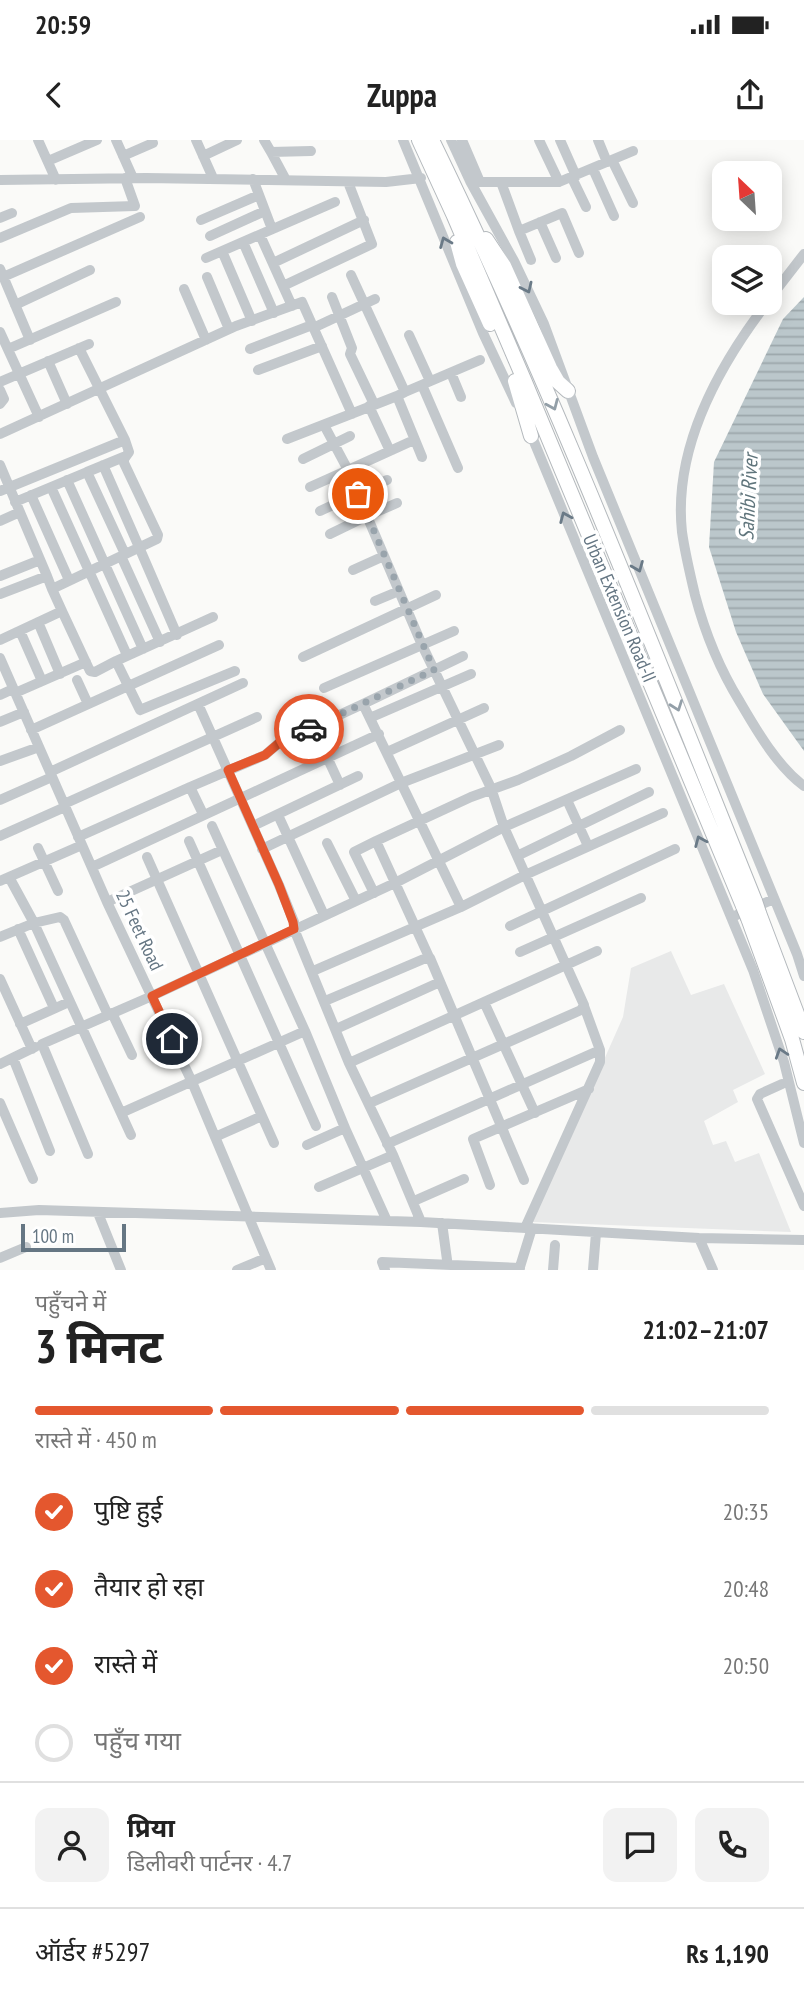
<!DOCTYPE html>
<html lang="hi">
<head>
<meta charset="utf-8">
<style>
  :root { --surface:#fff; --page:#f2f2f2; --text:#222; --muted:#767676; --line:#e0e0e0; --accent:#e4572e }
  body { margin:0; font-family:"PT Sans Narrow","Noto Sans Devanagari",sans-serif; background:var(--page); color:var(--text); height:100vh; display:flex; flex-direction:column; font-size:26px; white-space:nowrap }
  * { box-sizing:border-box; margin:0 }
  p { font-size:23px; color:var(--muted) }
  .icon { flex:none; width:38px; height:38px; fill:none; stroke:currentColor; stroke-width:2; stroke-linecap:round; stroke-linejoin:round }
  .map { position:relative; height:1130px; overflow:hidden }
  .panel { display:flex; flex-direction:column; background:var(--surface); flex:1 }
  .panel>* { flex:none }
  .needle { width:46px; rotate:335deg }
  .controls { position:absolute; left:712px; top:21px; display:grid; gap:14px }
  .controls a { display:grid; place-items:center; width:70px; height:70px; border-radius:14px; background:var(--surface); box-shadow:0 4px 18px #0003; font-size:35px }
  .scale { position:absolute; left:21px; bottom:18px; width:105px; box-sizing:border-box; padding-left:7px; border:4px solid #657683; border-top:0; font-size:19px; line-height:24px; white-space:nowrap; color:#657683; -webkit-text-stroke:5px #fff; paint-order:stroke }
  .pin { position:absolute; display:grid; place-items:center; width:60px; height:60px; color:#fff; margin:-30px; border:4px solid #fff; border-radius:50%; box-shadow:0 2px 7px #0007 }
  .courier { position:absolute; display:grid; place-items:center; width:70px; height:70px; margin:-35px; border:5px solid #e4572e; border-radius:50%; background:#fff; color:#222; box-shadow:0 2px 9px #0007 }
  .overview em { font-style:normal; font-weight:700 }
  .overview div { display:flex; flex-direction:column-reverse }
  .overview { display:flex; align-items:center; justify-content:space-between; height:119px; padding:0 35px }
  h1 { font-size:46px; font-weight:700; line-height:52px }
  .bar { display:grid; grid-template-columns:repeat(4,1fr); gap:10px 7px; align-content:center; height:84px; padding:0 35px }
  .bar i { height:9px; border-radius:5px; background:var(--line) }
  .bar .current { background:var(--accent) }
  .bar p { grid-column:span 4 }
  .line { display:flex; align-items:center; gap:18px; padding:0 35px; border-top:2px solid var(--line) }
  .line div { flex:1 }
  .round { display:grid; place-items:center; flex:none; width:74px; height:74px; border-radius:14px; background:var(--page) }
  ol { padding:0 35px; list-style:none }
  li { display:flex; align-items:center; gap:21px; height:77px }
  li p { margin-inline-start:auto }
  li .icon { padding:7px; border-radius:50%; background:var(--accent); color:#fff; stroke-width:4 }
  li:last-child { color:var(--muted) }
  li i { width:38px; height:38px; border:4px solid var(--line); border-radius:50% }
  .status { display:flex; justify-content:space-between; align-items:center; height:49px; padding:0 35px; background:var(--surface); direction:ltr }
  .status svg { height:19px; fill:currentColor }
  header { display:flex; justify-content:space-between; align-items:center; height:91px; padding:0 35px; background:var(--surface); font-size:32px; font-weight:700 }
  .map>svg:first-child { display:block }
  .built { fill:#e8e9e9 }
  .water { fill:url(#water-rules) }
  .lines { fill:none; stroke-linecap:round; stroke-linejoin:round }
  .highway-casing { stroke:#b4b9bd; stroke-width:16 }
  .minor { stroke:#c3c8cc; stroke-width:10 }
  .highway { stroke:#fff; stroke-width:14 }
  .highway-bridge-casing { stroke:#b4b9bd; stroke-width:16; stroke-linecap:butt }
  .highway-bridge { stroke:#fff; stroke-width:14 }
  .oneway { stroke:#6a7a87 }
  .oneway2 { stroke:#939fa8 }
  .done { stroke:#99a4ac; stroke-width:7; stroke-dasharray:0 12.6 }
  .route { stroke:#e4572e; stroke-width:9 }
  .labels { text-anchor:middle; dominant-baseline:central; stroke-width:7; stroke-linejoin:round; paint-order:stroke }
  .street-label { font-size:19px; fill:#657683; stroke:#fff }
  .water-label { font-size:21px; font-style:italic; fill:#60757c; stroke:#fff }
</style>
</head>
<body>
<div class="status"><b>20:59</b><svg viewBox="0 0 49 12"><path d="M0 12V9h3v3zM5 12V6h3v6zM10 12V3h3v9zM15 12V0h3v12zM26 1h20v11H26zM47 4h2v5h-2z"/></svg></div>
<header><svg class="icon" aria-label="back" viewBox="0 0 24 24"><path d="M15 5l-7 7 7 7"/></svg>Zuppa<svg class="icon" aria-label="share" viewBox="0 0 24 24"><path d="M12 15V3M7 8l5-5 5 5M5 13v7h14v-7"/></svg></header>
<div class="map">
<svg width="804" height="1130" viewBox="0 0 804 1130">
  <defs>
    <pattern id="water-rules" width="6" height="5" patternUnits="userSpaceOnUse" patternTransform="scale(1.75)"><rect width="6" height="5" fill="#bbc7cb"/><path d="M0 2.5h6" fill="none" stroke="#9ca6aa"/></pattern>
  </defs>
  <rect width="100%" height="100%" fill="#fafaf8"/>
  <path class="built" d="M671 811 691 855 724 844 765 934 733 950 738 962 704 981 713 1005 726 1001 735 1022 759 1013 791 1092 532 1082 623 877 631 828Z"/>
  <path class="water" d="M804 157V611L763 554 736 492 709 407 714 322 783 179Z"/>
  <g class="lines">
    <g class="highway-casing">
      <path id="highway" d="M419 0 454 76 525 242 743 766
        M432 0C553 248 652 505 755 761
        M486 99 504 126 550 228 558 242 568 251
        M457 102 463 124 490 184
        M515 241 531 296
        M759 773 804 892
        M748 778 792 899 804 943"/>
    </g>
    <path class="minor" d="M38 0 56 40
      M116 0 133 38
      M196 0 213 38
      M264 0 271 12 311 11
      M403 0 483 193 516 263
      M451 0 470 41 514 121 544 184 593 317 797 814 804 836
      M462 0 480 42H474
      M539 0 559 42
      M560 0 576 36
      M598 0 607 22
      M271 12 286 40
      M123 16 153 3
      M203 16 237 0
      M612 20 633 63
      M48 21 97 0
      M593 29 614 76
      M572 38 586 67
      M253 39 272 89
      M0 40 146 38 386 42 421 38
      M480 42H559L633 11
      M501 42 519 91 562 73 579 113
      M0 78 12 73
      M201 80 259 55
      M540 82 556 118
      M519 91 531 120
      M260 95 292 166
      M210 96 265 71
      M0 98 71 68 135 66 125 38
      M243 102 274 173
      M222 111 252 181
      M206 118 335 62
      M273 123 364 80
      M0 129 30 200
      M351 135 405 252 397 256
      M3 137 140 77
      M207 137 229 189
      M283 146 372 104 348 42
      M184 149 206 200
      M332 157 352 208 350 214 374 264
      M770 158 804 114
      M767 163C718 227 673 309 682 392 685 413 690 434 695 455 705 493 719 528 740 562 757 591 777 626 804 646
      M15 165 90 130
      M313 188 375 159
      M0 192 39 277
      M409 195 430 241
      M79 208 125 300
      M8 209 116 162
      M250 209 312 185
      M48 221 67 264
      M258 230 322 206
      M451 233 461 257
      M0 242 89 204
      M422 245 458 328
      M0 250 4 259 0 264
      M405 252 480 220
      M369 266 390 311
      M324 285 348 330 414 300
      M530 292 753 830 784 922 804 1003
      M0 294 236 186 302 162 352 274
      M287 299 397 256 422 317
      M303 319 350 296
      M0 325 47 436
      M103 325 139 407
      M87 332 126 316
      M67 340 143 509
      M51 347 127 515
      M310 347 348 330 367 376 397 363
      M0 351 125 300 129 312 124 319V323L158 395 157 399 52 449 47 436 0 454
      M31 355 69 440
      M15 362 87 332 125 414
      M320 371 387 340
      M0 381 20 372
      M330 394 367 376 422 505 491 648 504 687 584 865 581 870 370 963
      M139 407 177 495
      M121 416 160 502
      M353 430 384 416
      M0 436 40 420
      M375 461 399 451
      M62 471 90 531 95 532 116 521
      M213 477 116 521 140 570 235 531
      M38 482 60 534
      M20 491 42 541
      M0 500 62 471 52 449
      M303 517 436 455
      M0 518 107 762 192 942 271 1130
      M77 540 88 564
      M324 548 454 491
      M15 553 86 522
      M0 555 13 549
      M198 564 279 745 294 782V789L349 923 393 1015 421 1082
      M363 564 463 516
      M372 577 471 534
      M0 582 24 572
      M31 590 219 505
      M387 612 484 568
      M327 617 340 645
      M0 621 39 607
      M50 632 243 543
      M190 647 265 615 279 603 363 564 461 767
      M0 660 52 637
      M567 660 588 706
      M64 664 257 577
      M278 675 324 775
      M212 686 305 891 345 988
      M253 686 358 636
      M0 696 65 667
      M78 697 190 647 203 674
      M189 701 316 986
      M327 703 356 761
      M38 708 58 751
      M262 709 401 643 499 605
      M517 716 649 652
      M147 717 274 1003
      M92 727 379 594
      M9 737 34 783 131 995
      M0 741 82 705
      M374 753 354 712 376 701
      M107 762 222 710
      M732 777 774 759
      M510 786 675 709
      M18 789 54 868
      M0 797 34 783 60 777 64 780 108 875
      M520 812 641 758
      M429 817 376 701 471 657 518 640 571 616 620 590
      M313 831 461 767 525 735 663 673
      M0 839 32 909
      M325 861 426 818H430L524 1040
      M484 862 535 973
      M112 873 132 915
      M20 884 69 862
      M336 889 440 842
      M13 918 50 1011
      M349 923 597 811
      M0 924 35 907
      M782 944 760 954 757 959 804 1066
      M0 963 33 1039
      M121 973 305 891
      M215 997 262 976
      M387 1004 600 910
      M307 1005 345 988 387 1081
      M88 1014 42 904 152 856 397 742 504 687 636 629
      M490 1045 473 999 589 949
      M319 1047 393 1015
      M414 1061 464 1039
      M0 1073 39 1070 421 1082 699 1098 804 1100
      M98 1073 121 1130
      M442 1083 448 1127
      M525 1088 600 922V910L584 866
      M699 1098 713 1130
      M0 1118 26 1107
      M237 1130 266 1118
      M385 1130 382 1122 520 1128
      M519 1130 532 1088
      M553 1130 555 1105
      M593 1130 596 1093"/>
    <use href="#highway" class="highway"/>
    <g class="highway-bridge-casing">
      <path id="highway-bridge" d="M755 761 759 773
        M743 766 748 778"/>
    </g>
    <use href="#highway-bridge" class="highway-bridge"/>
  </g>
  <defs><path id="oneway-chevron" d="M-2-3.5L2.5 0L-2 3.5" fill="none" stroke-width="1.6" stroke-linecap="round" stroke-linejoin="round" transform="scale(1.75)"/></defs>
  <g class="oneway">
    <use href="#oneway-chevron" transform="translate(445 102) rotate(-112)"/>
    <use href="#oneway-chevron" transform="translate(527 148) rotate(65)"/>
    <use href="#oneway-chevron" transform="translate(565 377) rotate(-113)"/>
    <use href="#oneway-chevron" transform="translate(638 427) rotate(68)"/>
    <use href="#oneway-chevron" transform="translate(700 701) rotate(-113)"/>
    <use href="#oneway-chevron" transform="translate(781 913) rotate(-108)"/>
  </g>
  <g class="oneway2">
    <use href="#oneway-chevron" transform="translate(553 265) rotate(67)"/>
    <use href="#oneway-chevron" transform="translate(677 566) rotate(70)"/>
  </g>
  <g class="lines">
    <path class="done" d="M309 589 434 530 358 354"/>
    <path class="route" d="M172 899 152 856 294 789 293 782 279 745 228 630 265 615 279 603 309 589"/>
  </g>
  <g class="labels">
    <g class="street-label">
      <text transform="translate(620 468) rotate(67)">Urban Extension Road-II</text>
      <text transform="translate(140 790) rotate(65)">25 Feet Road</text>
    </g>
    <g class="water-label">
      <text transform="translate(748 357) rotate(-87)">Sahibi River</text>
    </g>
  </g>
</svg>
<div class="controls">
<a><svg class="needle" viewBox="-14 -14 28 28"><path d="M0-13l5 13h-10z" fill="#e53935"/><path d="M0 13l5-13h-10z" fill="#767676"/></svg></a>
<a><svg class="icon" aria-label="layers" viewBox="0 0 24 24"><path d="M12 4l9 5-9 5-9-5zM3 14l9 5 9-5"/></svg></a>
</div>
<div class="scale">100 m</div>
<div class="pin" style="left:358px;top:354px;background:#ea580c"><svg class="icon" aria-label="bag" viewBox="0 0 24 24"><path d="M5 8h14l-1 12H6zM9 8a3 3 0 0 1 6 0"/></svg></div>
<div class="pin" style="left:172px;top:899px;background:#1f2937"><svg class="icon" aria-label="home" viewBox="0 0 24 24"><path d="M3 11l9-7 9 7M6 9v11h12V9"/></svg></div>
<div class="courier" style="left:309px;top:589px"><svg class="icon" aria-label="car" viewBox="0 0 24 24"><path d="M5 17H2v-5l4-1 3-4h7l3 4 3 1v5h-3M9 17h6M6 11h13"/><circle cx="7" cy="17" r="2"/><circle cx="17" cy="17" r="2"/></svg></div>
</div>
<section class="panel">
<div class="overview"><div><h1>3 मिनट</h1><p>पहुँचने में</p></div><em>21:02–21:07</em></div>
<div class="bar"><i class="current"></i><i class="current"></i><i class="current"></i><i></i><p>रास्ते में · 450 m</p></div>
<ol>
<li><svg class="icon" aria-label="check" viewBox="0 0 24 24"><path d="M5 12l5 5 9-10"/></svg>पुष्टि हुई<p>20:35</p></li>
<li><svg class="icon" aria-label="check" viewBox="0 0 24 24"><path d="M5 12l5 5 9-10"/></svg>तैयार हो रहा<p>20:48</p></li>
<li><svg class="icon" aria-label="check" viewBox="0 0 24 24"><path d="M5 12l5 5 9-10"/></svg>रास्ते में<p>20:50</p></li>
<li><i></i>पहुँच गया</li>
</ol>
<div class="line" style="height:126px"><a class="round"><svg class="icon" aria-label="person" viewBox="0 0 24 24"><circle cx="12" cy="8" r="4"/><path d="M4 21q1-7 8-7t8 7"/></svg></a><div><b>प्रिया</b><p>डिलीवरी पार्टनर · 4.7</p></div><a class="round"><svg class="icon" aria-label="chat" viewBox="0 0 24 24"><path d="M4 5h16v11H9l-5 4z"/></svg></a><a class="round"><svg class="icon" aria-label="phone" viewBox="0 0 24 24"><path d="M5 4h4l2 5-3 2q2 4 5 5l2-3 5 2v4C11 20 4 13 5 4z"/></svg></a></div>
<div class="line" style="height:91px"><div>ऑर्डर #5297</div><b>Rs 1,190</b></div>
</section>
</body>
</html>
